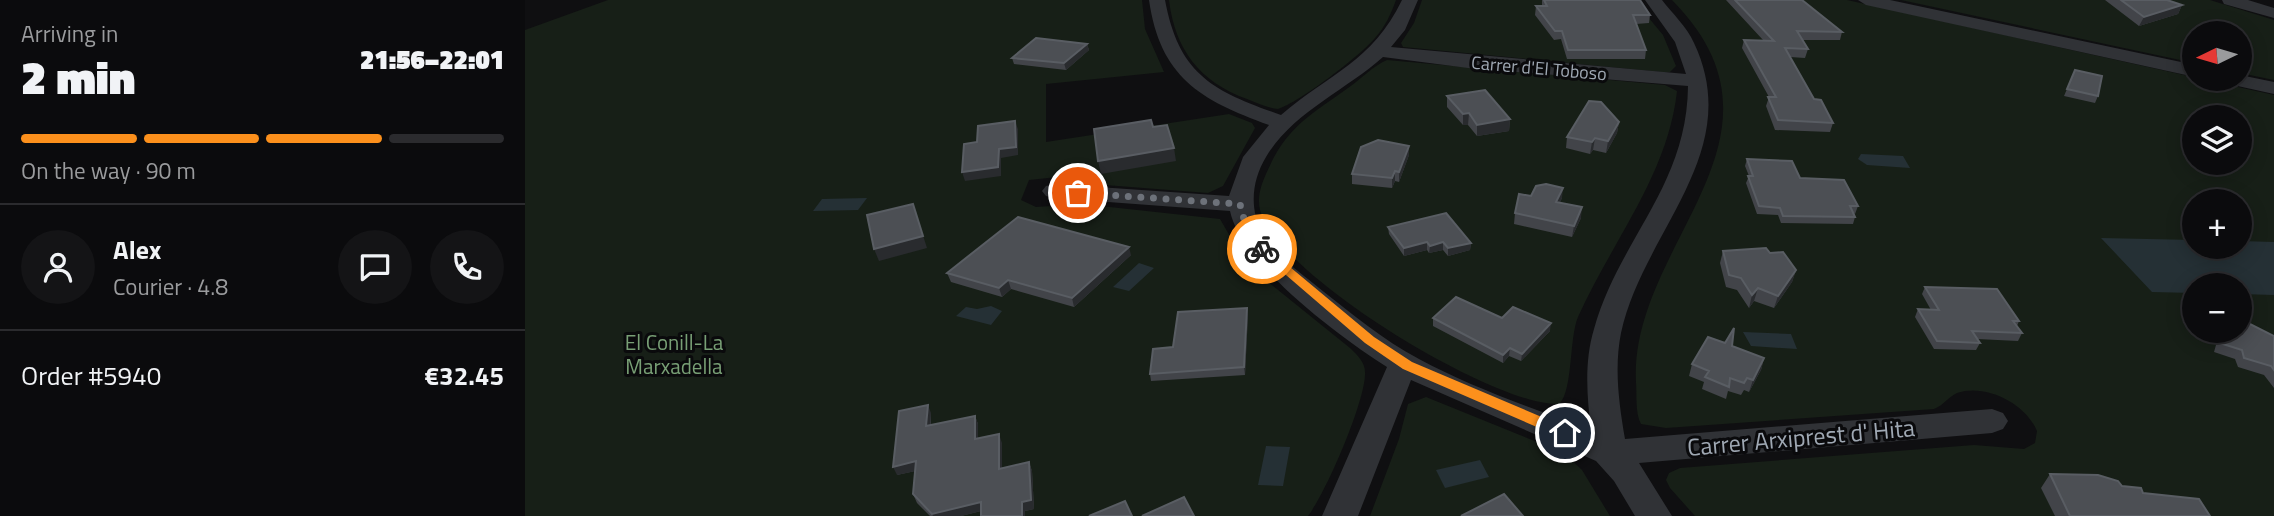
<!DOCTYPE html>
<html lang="en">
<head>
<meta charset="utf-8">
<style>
  :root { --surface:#0b0b0d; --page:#141416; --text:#f1f3f6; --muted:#9a9b9d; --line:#2b2b2e; --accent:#fc901c }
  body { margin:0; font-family:"Titillium Web",sans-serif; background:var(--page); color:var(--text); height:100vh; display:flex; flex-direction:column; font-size:26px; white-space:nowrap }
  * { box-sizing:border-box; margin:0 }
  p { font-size:23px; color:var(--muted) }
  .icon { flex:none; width:38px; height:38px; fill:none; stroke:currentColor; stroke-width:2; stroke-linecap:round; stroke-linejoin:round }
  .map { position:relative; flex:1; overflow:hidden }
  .details { display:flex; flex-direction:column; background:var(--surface); width:525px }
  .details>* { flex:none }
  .needle { width:46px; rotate:265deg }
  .tools { position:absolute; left:1657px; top:21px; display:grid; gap:14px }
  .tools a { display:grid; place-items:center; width:70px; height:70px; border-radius:50%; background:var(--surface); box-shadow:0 4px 18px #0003,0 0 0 2px var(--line); font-size:35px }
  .pin { position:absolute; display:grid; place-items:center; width:60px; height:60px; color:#fff; margin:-30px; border:4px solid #fff; border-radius:50%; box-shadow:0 2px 7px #0007 }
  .courier { position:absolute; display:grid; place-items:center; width:70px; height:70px; margin:-35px; border:5px solid #fc901c; border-radius:50%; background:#fff; color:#222; box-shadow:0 2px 9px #0007 }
  .headline em { font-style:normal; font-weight:800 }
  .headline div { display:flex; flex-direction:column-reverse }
  .headline { display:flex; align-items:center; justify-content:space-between; height:119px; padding:0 21px }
  h1 { font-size:46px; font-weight:800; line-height:52px }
  .bar { display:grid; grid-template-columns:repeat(4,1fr); gap:10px 7px; align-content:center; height:84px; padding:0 21px }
  .bar i { height:9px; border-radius:5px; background:var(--line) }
  .bar .selected { background:var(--accent) }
  .bar p { grid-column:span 4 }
  .line { display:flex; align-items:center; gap:18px; padding:0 21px; border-top:2px solid var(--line) }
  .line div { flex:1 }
  .round { display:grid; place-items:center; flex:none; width:74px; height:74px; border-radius:37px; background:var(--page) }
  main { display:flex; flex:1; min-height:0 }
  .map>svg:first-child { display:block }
  .green { fill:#171f17; fill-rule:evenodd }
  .water { fill:#253035 }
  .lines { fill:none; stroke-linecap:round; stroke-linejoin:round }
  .minor { fill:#303236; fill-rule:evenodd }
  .wall { fill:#424449 }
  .shaded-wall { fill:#292b2e }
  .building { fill:#4c4f54; stroke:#595d63; stroke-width:2 }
  .route { fill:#fc901c }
  .done { stroke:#6d727a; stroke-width:7; stroke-dasharray:0 12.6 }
  .labels { text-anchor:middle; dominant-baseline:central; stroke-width:6; stroke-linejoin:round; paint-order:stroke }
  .far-street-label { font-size:18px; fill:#9fa8b3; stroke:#0a0a0c }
  .park-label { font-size:21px; fill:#789f75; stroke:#0a0a0c }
  .near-street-label { font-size:24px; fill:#9fa8b3; stroke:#0a0a0c }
</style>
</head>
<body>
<main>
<section class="details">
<div class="headline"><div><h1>2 min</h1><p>Arriving in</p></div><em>21:56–22:01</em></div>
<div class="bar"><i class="selected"></i><i class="selected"></i><i class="selected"></i><i></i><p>On the way · 90 m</p></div>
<div class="line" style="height:126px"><a class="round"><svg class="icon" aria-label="person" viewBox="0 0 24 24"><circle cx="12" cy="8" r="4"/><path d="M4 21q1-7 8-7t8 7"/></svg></a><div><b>Alex</b><p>Courier · 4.8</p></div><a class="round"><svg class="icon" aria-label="chat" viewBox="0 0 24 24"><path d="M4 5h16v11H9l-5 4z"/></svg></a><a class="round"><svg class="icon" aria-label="phone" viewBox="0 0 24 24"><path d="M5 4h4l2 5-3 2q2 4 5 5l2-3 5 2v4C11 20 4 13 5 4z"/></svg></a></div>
<div class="line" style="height:91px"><div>Order #5940</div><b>€32.45</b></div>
</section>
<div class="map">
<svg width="1749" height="516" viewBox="0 0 1749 516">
  <rect width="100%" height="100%" fill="#0f0f11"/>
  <path class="green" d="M83 0H617L620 29 639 72 521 84V142L704 114 727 123 730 128 698 186 683 193 580 185 542 176 504 180 496 200 511 207 557 204 695 219 713 250 732 273 825 348C833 356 841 363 840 375 839 404 801 493 783 516H0V30Z
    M644 0H871C866 14 860 27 850 38 835 56 775 102 753 109 743 108 732 103 722 99 675 82 650 50 644 0Z
    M897 0H1109L1138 35 1151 66 1145 72H1137L878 47 876 43 889 23Z
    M1147 0H1322L1749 95V516H1170L1145 488 1141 480 1144 473 1155 468 1449 445 1499 449 1510 443 1512 431C1501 404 1461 383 1432 393 1423 397 1419 405 1409 409L1141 428 1116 424C1110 413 1112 395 1111 382 1104 243 1283 138 1147 0ZM1670 117H1715V163H1670ZM1670 201H1715V247H1670ZM1670 285H1715V331H1670Z
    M1376 0H1685L1749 20V80L1715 73V33H1670L1669 63Z
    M862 60 1140 85 1152 91C1143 175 1087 241 1053 317 1044 338 1048 392 1034 404 970 407 751 274 735 210 732 197 736 185 741 174 761 127 784 116 823 88 836 79 848 66 862 60Z
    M901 397 1039 453 1057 470 1085 516H845L874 439 883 404Z"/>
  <path class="water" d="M1336 154 1378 156 1385 168 1342 165 1333 159Z
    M342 198 333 210 288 211 297 199Z
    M1576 238 1669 240 1670 247H1715V241L1749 242V295L1715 294V285H1670L1669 293 1627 292Z
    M614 263 629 268 604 291 588 287Z
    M466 306 477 311 466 325 431 316 441 307 452 309Z
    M1218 332 1266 334 1272 349 1226 346Z
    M741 446 765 447 758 486 733 485Z
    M955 460 964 477 920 488 911 470Z"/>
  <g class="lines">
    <path class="minor" d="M624 0H640C654 75 688 91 756 115 805 73 847 62 877 0H893L880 30 866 47 1161 74 1150 42 1120 0H1137C1147 13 1162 27 1169 43 1221 153 1118 231 1096 333 1089 368 1094 404 1100 439L1467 409 1478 413 1483 421 1478 429 1467 433 1114 463 1147 516H1110L1089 481 1071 461 886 380 833 516H797L862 367C816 338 716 264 705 211L529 198 521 196 517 191 521 186 529 184 704 196 718 157 744 125C675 100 635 77 624 0ZM858 57 943 68 1163 86C1162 187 1094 239 1069 329 1059 362 1062 397 1066 430 1009 409 948 388 894 359 858 340 826 313 794 288 775 272 749 255 737 233 724 208 727 180 741 157 767 113 821 90 858 57Z
      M1333 0H1365L1670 65V77L1341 5Z
      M1697 0H1723L1749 8V18L1699 4Z
      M1715 75 1749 82V94L1699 83 1696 79H1715Z"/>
  </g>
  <path class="wall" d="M1017 0H1115L1125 15 1124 23 1111 24 1121 50 1120 59H1042L1036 39 1029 40 1010 15 1011 6H1017Z
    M1201 0H1277L1317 32 1315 40H1277L1283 49 1280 58 1265 57 1289 99 1308 123 1305 132 1250 130 1241 106 1244 97 1217 48 1219 40H1238Z
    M1580 0H1642L1657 5 1653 14 1614 26Z
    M562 44 564 50 541 70 489 64 487 58Z
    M1550 70 1573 96 1570 103 1539 96Z
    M922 96 985 119 984 131 952 136 943 125H938L922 107Z
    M1094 122 1092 133 1081 153 1068 150 1065 154 1041 148 1042 137Z
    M884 155 874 182 870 181 867 188 827 184V174Z
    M1222 159 1275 178 1333 206 1330 214 1329 213 1330 217 1328 224 1256 223 1253 215 1232 214 1221 183 1224 176 1220 166Z
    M1006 196 1037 198 1035 202 1056 218 1047 237 989 224 990 213Z
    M863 227 946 243 945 250 923 256 918 250 904 253 902 250 879 256 864 234Z
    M1198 251 1245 253 1271 270 1267 282 1249 308 1229 301 1224 308 1212 290 1201 287 1195 263Z
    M606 255 549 307 486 289 477 297 426 282 422 273Z
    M1400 287 1494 321 1492 326 1497 333 1493 341 1452 339 1455 343 1451 350 1409 349 1390 317 1393 309 1406 310 1397 294Z
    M723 315 720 375 626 381 625 374 648 347Z
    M908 318H977L1025 331 996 361 984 356 978 363 908 326Z
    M1695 331H1715L1749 336V388L1739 375 1713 367 1710 359 1689 352Z
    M1207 346 1239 358 1236 370 1224 392 1219 390 1216 395 1203 391 1201 399 1177 389 1179 382 1164 376 1167 364Z
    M406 413V426L450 416 453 424V439L477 443V468L504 462 507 471 509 509 500 511H456L436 516H405L392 503 388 494 390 471 372 475Z
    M1525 474 1597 486 1685 516H1530L1516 488Z"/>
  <path class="shaded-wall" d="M1657 5 1653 14 1614 26 1619 17Z
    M562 44 564 50 541 70 539 63Z
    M944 113 943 125H938V114Z
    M985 119 984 131 952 136V125Z
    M490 121 493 129V155L476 158V176L440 181 437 172 474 149Z
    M1094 122 1092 133 1081 153 1083 141Z
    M1070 138 1068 150 1065 154 1067 142Z
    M884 146V155L874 182V172Z
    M649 148 651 161 576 174 573 161Z
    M870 171V181L867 188V178Z
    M1038 188 1037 198 1030 212 1031 202Z
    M388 204 402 248 354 261 349 249Z
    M1057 207 1056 218 1047 237 1049 226Z
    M902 242V250L879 256V248Z
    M918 242V250L904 253 905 246Z
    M946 243 945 250 923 256V248Z
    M604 247 606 255 549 307 547 298Z
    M1271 270 1267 282 1249 308 1253 296Z
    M483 280 486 289 477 297 474 288Z
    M1233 288 1229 301 1224 308 1227 295Z
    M722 308 723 315 720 375 719 367Z
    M1026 323 1025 331 996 361 997 354Z
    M985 348 984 356 978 363V355Z
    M1239 358 1236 370 1224 392 1228 380Z
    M403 405 406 413 405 435 401 426Z
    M450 416 453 424V448L450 439Z
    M474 434 477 443V478L474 469Z
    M391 461 395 470 372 475 368 467Z
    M504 462 507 471 509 509 500 511V516H497V502Z
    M456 502 460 510 436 516H408L407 514Z"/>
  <path class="building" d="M1019 0H1115L1125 15H1108L1121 50H1043L1037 31H1030L1011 6H1022Z
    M1210 0H1277L1317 32 1272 31 1283 49 1260 48 1289 99 1296 100 1308 123 1253 120 1243 97H1251L1219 40 1249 41Z
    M1596 0H1642L1657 5 1619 17Z
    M511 38 562 44 539 63 487 58Z
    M1550 70 1577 76 1573 96 1542 89Z
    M960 90 985 119 952 125 944 113 938 114 922 96Z
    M1064 101 1076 102 1094 122 1083 141 1070 138 1067 142 1042 137Z
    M626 120 628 127 642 125 649 148 573 161 569 129Z
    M490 121 491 147 474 149 473 167 437 172 439 144 452 142 453 126Z
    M853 140 884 146 874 172 870 171 867 178 827 174 836 147Z
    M1222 159 1267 161 1275 178 1319 180 1333 206H1325L1330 217 1258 216 1255 208 1234 206 1223 176H1228Z
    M1021 184 1038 188 1031 202 1057 207 1049 226 990 213 994 194 1006 196 1011 186Z
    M388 204 398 236 349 249 342 215Z
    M921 213 946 243 923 248 918 242 905 246 902 242 879 248 863 227Z
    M493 217 604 247 547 298 483 280 474 288 422 273Z
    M1241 248 1245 253 1258 252 1271 270 1253 296 1233 288 1227 295 1216 278 1204 275 1198 251Z
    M1400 287 1472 289 1494 321H1488L1497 333 1447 331 1455 343 1412 341 1393 309 1414 310Z
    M931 297 977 318 988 307 1026 323 997 354 985 348 978 355 908 318Z
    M722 308 719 367 625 374 628 349 648 347 653 312Z
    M1715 319 1749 336V370L1746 366 1719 358 1717 350 1695 343 1699 331H1715Z
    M1209 328 1207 346 1239 358 1228 380 1222 378 1219 383 1205 378 1204 387 1180 377 1184 371 1167 364 1183 337 1200 343Z
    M403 405 401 426 450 416V439L474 434V469L504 462 506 500 497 502V516H456V502L407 514 388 494 391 461 368 467 374 411Z
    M1525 474 1573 475 1593 481 1597 486 1616 488 1618 493 1674 499 1685 516H1545Z
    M979 494 998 516H936Z
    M659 497 669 516H617Z
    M600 501 607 516H564Z"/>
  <path class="route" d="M733 247H741L849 337 887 362 1045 429V437H1035L878 369 840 343 733 251Z"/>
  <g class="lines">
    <path class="done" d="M553 193 715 204 720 223 737 249"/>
  </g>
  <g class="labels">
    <g class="far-street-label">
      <text transform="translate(1014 68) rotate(5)">Carrer d'El Toboso</text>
    </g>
    <g class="park-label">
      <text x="149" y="342">El Conill-La<tspan x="149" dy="24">Marxadella</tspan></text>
    </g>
    <g class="near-street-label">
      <text transform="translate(1276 437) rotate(-5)">Carrer Arxiprest d' Hita</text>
    </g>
  </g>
</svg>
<div class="tools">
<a><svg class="needle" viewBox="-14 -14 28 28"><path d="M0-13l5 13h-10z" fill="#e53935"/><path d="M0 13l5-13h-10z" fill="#9a9b9d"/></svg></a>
<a><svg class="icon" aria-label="layers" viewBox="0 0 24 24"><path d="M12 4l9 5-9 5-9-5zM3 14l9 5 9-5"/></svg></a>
<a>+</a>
<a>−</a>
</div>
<div class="pin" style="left:553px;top:193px;background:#ea580c"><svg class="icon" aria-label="bag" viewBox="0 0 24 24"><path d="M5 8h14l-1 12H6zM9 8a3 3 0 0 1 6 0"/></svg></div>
<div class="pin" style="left:1040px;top:433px;background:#1f2937"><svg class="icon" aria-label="home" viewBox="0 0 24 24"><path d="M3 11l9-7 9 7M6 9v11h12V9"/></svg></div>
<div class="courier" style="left:737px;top:249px"><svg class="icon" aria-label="bike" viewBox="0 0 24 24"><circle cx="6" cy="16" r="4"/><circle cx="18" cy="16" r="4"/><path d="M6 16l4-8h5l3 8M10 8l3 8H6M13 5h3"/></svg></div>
</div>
</main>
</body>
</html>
